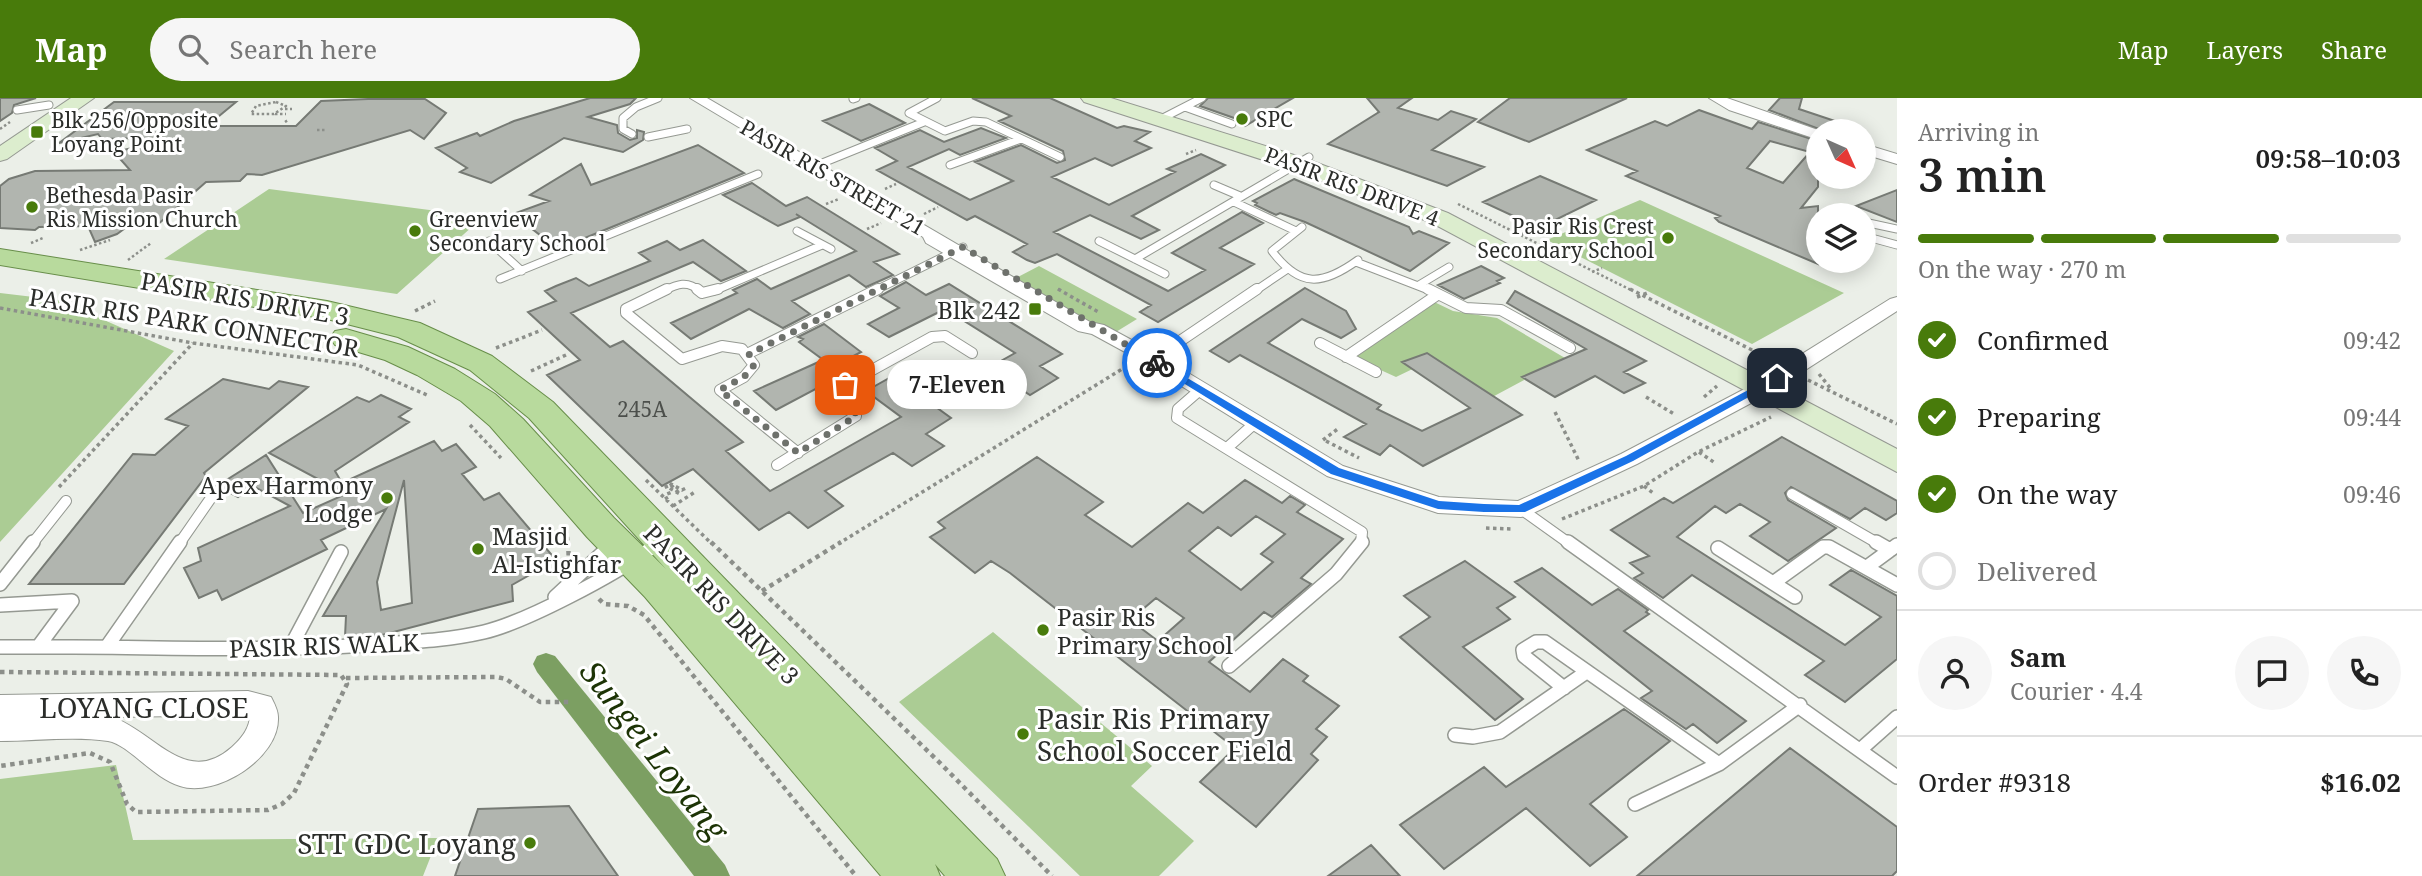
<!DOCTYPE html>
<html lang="en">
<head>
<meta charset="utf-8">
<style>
  :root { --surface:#fff; --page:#f6f6f6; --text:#222; --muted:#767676; --line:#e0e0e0; --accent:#487b0b }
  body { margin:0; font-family:"Noto Serif",serif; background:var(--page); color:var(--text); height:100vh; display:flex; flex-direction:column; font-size:26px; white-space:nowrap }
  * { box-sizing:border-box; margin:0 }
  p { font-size:23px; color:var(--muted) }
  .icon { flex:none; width:38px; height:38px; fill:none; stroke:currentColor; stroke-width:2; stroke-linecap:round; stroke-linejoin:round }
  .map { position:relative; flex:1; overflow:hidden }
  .sheet { display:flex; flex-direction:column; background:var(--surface); width:525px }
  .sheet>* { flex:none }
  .needle { width:46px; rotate:135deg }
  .buttons { position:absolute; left:1806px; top:21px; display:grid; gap:14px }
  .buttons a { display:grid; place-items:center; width:70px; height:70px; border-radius:50%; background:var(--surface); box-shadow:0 4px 18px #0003; font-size:35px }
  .pin { position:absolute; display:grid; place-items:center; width:60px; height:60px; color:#fff; margin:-30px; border-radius:14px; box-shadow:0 4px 10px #0006 }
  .courier { position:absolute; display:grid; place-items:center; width:70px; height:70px; margin:-35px; border:5px solid #1a73e8; border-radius:50%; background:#fff; color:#222; box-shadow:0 2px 9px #0007 }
  .bubble { position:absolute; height:49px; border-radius:24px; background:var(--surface); box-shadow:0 4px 18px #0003; font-size:23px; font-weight:600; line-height:49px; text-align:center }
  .overview em { font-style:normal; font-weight:600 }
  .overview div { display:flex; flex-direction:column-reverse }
  .overview { display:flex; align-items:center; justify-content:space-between; height:119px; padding:0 21px }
  h1 { font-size:46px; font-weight:600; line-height:52px }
  .bar { display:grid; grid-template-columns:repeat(4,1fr); gap:10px 7px; align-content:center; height:84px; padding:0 21px }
  .bar i { height:9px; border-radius:5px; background:var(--line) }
  .bar .current { background:var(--accent) }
  .bar p { grid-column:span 4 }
  .line { display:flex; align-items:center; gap:18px; padding:0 21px; border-top:2px solid var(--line) }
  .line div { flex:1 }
  .round { display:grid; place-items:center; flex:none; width:74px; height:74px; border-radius:37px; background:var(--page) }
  ol { padding:0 21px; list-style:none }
  li { display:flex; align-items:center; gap:21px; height:77px }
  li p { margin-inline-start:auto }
  li .icon { padding:7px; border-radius:50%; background:var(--accent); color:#fff; stroke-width:4 }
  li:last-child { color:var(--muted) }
  li i { width:38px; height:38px; border:4px solid var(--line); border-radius:50% }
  header { display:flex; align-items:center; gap:42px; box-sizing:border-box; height:98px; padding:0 35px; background:var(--accent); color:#fff }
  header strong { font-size:33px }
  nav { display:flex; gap:38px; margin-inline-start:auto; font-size:24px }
  .search { width:490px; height:63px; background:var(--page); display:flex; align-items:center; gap:18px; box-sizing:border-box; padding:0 24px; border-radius:38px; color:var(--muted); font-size:26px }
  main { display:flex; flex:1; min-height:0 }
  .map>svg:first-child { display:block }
  .green { fill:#abcc94 }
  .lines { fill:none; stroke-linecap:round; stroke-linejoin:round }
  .canal { fill:#7c9f62; fill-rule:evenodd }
  .building { fill:#b1b5af; stroke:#767a74; stroke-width:2; fill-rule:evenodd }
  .lane-far2-casing { stroke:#959992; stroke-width:9 }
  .lane-far1-casing { stroke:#959992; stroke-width:12 }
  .lane-casing { stroke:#959992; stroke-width:16 }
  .street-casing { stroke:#959992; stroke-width:2 }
  .secondary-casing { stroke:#959992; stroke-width:2 }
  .primary-casing { stroke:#688e4a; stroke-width:2 }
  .path-far2 { stroke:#8c8f8a; stroke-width:2.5; stroke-dasharray:2.5 2.5; stroke-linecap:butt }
  .path-far1 { stroke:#8c8f8a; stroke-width:3.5; stroke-dasharray:3.5 3.5; stroke-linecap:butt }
  .path { stroke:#8c8f8a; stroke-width:4.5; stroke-dasharray:4.5 4.5; stroke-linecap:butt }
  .lane-far2 { stroke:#fff; stroke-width:7 }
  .lane-far1 { stroke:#fff; stroke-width:10 }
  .lane { stroke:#fff; stroke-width:13 }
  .street { fill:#fff; fill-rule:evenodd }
  .secondary { fill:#dcedce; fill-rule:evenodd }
  .primary { fill:#b8da9d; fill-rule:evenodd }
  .route { fill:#1a73e8 }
  .done { stroke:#6e716c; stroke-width:7; stroke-dasharray:0 12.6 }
  .poi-dot { fill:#487b0b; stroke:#fff; stroke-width:2.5 }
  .labels { text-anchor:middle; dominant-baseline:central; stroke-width:6; stroke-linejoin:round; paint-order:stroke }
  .far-poi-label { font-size:21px; fill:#2b2d2a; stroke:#fff; text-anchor:start }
  .far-street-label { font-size:21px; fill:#2b2d2a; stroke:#fff }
  .number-label { font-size:21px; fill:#4c4f4b }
  .street-label { font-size:24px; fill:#2b2d2a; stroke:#fff }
  .poi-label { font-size:24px; fill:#2b2d2a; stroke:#fff; text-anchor:end }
  .near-street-label { font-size:28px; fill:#2b2d2a; stroke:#fff }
  .near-poi-label { font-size:28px; fill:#2b2d2a; stroke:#fff; text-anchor:start }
  .near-water-label { font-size:32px; font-style:italic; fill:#1c3305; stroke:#fff }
</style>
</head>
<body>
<header>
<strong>Map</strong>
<div class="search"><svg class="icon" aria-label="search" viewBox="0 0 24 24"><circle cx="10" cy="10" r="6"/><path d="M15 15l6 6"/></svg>Search here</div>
<nav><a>Map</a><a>Layers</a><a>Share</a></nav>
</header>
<main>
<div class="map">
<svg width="1897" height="778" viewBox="0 0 1897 778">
  <rect width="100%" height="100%" fill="#ebefe8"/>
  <path class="green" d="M269 91 483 119 397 196 164 161Z
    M1640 102 1844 195 1752 246 1547 142Z
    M1039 168 1137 221 1111 237 1012 182Z
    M0 195 59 202 174 253 0 444Z
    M1428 201 1453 213 1497 220 1565 260 1483 304 1423 266 1396 279 1352 259Z
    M993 534 1152 668 1131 688 1194 743 1159 778H1080L899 604Z
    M116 667 133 742 438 740 423 778H0V681Z"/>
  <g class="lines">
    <path class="canal" d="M546 555 555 558 725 767 730 778H694L537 574 533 566 537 558Z"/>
  </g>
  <path class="building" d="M0 0H36L14 7 12 15 0 23Z
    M590 0H636L630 6 588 19 617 27 618 35 630 42 637 40V32L644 34 643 42 623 54 564 40 491 85 460 74 467 70 436 50 477 35 480 38 514 23Z
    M972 0H1050L1117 30 1124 28 1150 34 1135 43 1151 50 1112 68 1095 60 1052 79 1109 107 1175 74 1167 71 1201 56 1225 67 1132 118 1159 132 1141 141 1090 117 1054 134 1168 193 1205 172 1172 155 1242 114 1263 125 1220 150 1254 166 1158 224 1140 214 1151 207 1057 156 1035 165 1027 162 1013 154 1027 146 975 118 967 122 877 72 897 63 875 50 920 32 944 44 981 30 1006 40 960 57 949 51 908 69 970 102 1013 83 975 64 1021 47 1057 65 1065 62 1063 53 999 23 1011 18Z
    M1208 0H1293L1245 28 1234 20 1200 8Z
    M1367 0H1412L1398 10 1438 22 1451 13 1476 21 1432 52 1484 69 1447 88 1328 46 1379 14Z
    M1510 0H1627L1529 44 1478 24Z
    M1780 0H1802L1799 11 1835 23 1828 33H1824L1769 12Z
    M368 1H425L446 15 424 41 410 32 262 77 247 76 240 83 206 84 156 128H128L117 136 95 144 88 128 39 129 35 132 0 130V88L9 81 35 73 130 72 114 54 141 48 140 40 102 41 98 36 59 45 114 4H236L207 28H296L321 3Z
    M869 6 905 25 861 43 823 23Z
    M1699 12 1752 31 1758 24 1818 43V89L1801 110 1818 108V166L1719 124 1715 120 1720 118 1626 78 1637 73 1587 52 1655 23 1667 28ZM1770 43 1810 54 1783 85 1747 70Z
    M698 47 744 75 558 151 513 116 549 103 530 97 581 66 591 87Z
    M1540 78 1596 102 1539 130 1483 104Z
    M1294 81 1409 129 1413 136 1419 133 1449 145 1410 173 1305 124 1280 115 1276 117 1255 107 1257 105 1253 103Z
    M752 85 786 108 807 99 899 156 874 164 893 177 866 189 849 177 792 203 810 216 783 230 749 211 691 241 671 225 737 195 733 192 757 181 771 191 856 153 796 116 800 119 778 128 723 97Z
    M1897 92V124L1856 108Z
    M703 142 746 173 721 183 693 164 571 215 610 249 623 243 743 344 726 353 770 393 901 319 866 293 893 278 951 320 926 336 944 348 912 368 893 355 825 393 843 408 808 430 789 414 759 432 693 371 662 388 547 277 580 262 528 214 556 203 545 193 556 188 576 180 589 188 650 163 639 155 667 143 680 152Z
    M1481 168 1504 180 1497 183 1500 185 1464 201 1438 187Z
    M906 184 926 197 949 186 1062 256 1040 268 1058 280 1030 297 1011 285 984 301 960 286 1015 255 945 211 889 239 868 226 899 210 880 198Z
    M1305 190 1346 213 1356 231 1341 240 1302 221 1268 245 1381 307 1377 311 1422 333 1470 310 1402 264 1427 255 1522 317 1423 368 1390 347 1380 357 1344 339 1366 326 1240 257 1229 264 1210 253Z
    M1515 193 1646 263 1624 274 1645 285 1624 295 1595 278 1555 299 1522 279 1586 251 1507 205Z
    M824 226 832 232 861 254 833 269 799 244 803 241 798 239Z
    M823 262 844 276 776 312 754 293Z
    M223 281 269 291 279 283 308 289 204 375 206 378 124 486H29L133 356 155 357 188 328 166 321Z
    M381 297 411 311 399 319 409 324 335 373 342 385 434 343 442 353 456 346 476 369 462 376 484 402 499 395 556 462 512 487 513 503 382 537 345 539 346 518H323L386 411 321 442 327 451 222 502 217 492 199 500 184 470 201 463 198 450 290 408 253 388 238 399 217 388 266 357 303 415 346 396 269 355 357 299 369 304ZM404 382 412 505 381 512 377 484Z
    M1782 339 1897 403V415L1886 422 1865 410 1850 421 1791 389 1785 395 1788 402 1836 430 1788 463 1750 438 1770 424 1740 406 1726 415 1715 408 1677 439 1845 547 1881 519 1830 487 1851 472 1897 498V561L1845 604 1805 577 1824 563 1692 477 1663 500 1634 480 1643 475 1630 465 1649 458 1611 432 1664 400 1673 405Z
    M1037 359 1103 404 1085 417 1132 449 1188 405 1203 415 1245 382 1282 405 1290 398 1305 407 1297 414 1343 441 1301 480 1311 486 1272 519 1264 514 1209 564 1250 594 1283 561 1308 578 1303 583 1339 608 1316 631 1327 639 1311 656 1318 662 1256 729 1200 684 1235 650 1010 475 991 463 975 475 930 439 945 430 938 424ZM1256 418 1285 436 1261 456 1273 464 1241 492 1189 453 1218 429 1231 438ZM1156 500 1184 520 1158 543 1130 522Z
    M1465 463 1515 499 1497 510 1510 521 1463 549 1523 601 1495 622 1400 539 1430 519 1404 498Z
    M1542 470 1592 507 1618 491 1648 512 1646 514 1649 516 1624 533 1746 623 1717 645 1693 626 1686 631 1641 600 1652 593 1515 484Z
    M1624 611 1670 643 1590 706 1627 739 1590 768 1526 710 1444 771 1400 727 1484 669 1506 689Z
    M1790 650 1897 729V773L1892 778H1637Z
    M569 708 618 778H455L478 711Z
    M1371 747 1400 778H1328Z"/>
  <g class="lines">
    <g class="lane-far2-casing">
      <path id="lane-far2" d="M937 0 909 15 945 33 973 23 986 24 1060 59
        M853 1 856 0
        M1185 9 1232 26
        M17 12 49 7
        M1157 23 1202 0
        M632 36 623 31V20L636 9 658 0
        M648 39 687 31
        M950 67 1021 41
        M815 68 924 24
        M1214 87 1240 98
        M1234 104 1296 133
        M1864 124 1897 131
        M1302 129 1272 153C1300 190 1322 188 1358 162
        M797 133 831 151
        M1864 138 1897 147
        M489 143 522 173
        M1099 143 1165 176
        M1135 161 1309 59
        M1356 164 1431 193
        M500 181 758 76
        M1419 187 1449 169
        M663 193C678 186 687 182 700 193
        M714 193 822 147
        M874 193 963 149
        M1255 193 1286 172"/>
    </g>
    <g class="lane-far1-casing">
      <path id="lane-far1" d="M667 191 626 211V215L682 261 722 248 742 251 754 267 744 279 720 292 798 355
        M697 191 702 195 718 191
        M1428 191 1466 210 1501 212 1570 250
        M1320 245 1376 274
        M749 255 878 191
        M1346 259 1437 197
        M1152 262 1257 191
        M1201 291 1178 311 1177 320 1362 434 1361 446
        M1227 350 1255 325
        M777 367 856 318 855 313 839 300V293L845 287 932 239 945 238 972 255
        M1792 396 1879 446
        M1521 411 1570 446
        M32 446 66 403
        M179 446 213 397
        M650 446 651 439"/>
    </g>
    <g class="lane-casing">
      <path id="lane" d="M1568 444 1897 679
        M1876 444 1890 452
        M1718 450 1795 499
        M1867 469 1897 447
        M1773 485 1823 449H1829L1897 487
        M0 486 33 444
        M555 499 612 446
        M0 507 72 503 38 549
        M108 547 180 444
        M0 549C123 547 245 555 367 547 406 544 445 543 484 534 526 524 614 477 650 451L651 444
        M289 552 341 454
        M1229 568 1336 476 1362 444
        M1564 590 1524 558 1523 552 1536 544H1545L1719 666
        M1455 637 1473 639 1500 634 1585 575
        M1860 652 1897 619
        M1635 706 1719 666 1800 607"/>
    </g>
    <g class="street-casing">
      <path id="street" d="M690 0H707L1090 224 1104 227 1150 252 1343 368 1439 399 1518 403 1621 356 1754 286 1890 201 1897 199V213L1768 296 1637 366 1529 417 1521 419 1438 415 1327 378 1136 260 1092 236 1078 233 926 145 923 139Z
        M1709 0H1727L1821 33H1818V41L1813 40 1729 12Z
        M1864 46 1897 56V66L1864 56Z
        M248 593 271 599C274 605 278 612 278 619 280 660 216 700 180 688 153 680 128 646 108 643 73 638 35 643 0 643V597ZM250 617C250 630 241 641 232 649 186 690 155 634 112 619Z"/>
    </g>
    <g class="secondary-casing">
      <path id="secondary" d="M71 0H94L7 61 0 63V48Z
        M1081 0H1111L1307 61 1448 115 1897 351V374L1432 125 1291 71 1084 4Z"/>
    </g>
    <g class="primary-casing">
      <path id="primary" d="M0 151 327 203 420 225 492 258 553 304 997 761 1005 778H945L935 766 940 778H881L645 499 587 439 490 328 461 303 417 277 385 262 335 247 330 240 335 233 346 231 408 249 455 271 495 296 523 321 614 420 666 471 529 320 470 272 398 239 327 221 0 167Z"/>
    </g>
    <path class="path-far2" d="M276 4 286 8 274 16H251L256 8Z
      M285 11H292
      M275 16H286
      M285 24 288 22
      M0 31 10 24
      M317 32H327
      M1186 56 1196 52
      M885 91 896 86
      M826 106 839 101
      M1458 106 1633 193
      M924 116 938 109
      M867 131 881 125
      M1522 136 1533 130
      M31 145 43 140
      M80 152 110 142
      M128 162 151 145
      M1592 174 1602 170
      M1058 191 1062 193"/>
    <path class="path-far1" d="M1058 191 1100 215
      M1630 191 1774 263
      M1637 199 1650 194
      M0 210 193 245 358 267 427 297
      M415 213 435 203
      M496 250 542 232
      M531 273 566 257
      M898 275 912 272 910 268
      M1819 276 1831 291
      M1808 282 1897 326
      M1646 299 1674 316
      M1704 299 1717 288
      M1555 314 1579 363
      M470 327 501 360
      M1323 342 1339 330
      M1326 343 1359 360
      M1699 354 1715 365
      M646 382 712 446
      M1644 388 1653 395
      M59 389 193 245
      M665 401 670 398 666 388 680 396 669 385 682 392 686 390
      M673 408 695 394
      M1562 421 1644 388 1698 354 1771 319
      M1486 430 1513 431
      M567 432 568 446
      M838 446 1127 268"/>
    <path class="path" d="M568 444 569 465
      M711 444 938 663 1052 778
      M762 493 841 444
      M599 501 604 506 628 508 644 517 856 778
      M0 574 341 577 347 586 294 695 282 706 268 712 136 714 127 706 110 664 90 655 0 668
      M346 580 497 579 506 581 540 604H569"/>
    <use href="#lane-far2" class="lane-far2"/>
    <use href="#lane-far1" class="lane-far1"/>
    <use href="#lane" class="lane"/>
    <use href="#street" class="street"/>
    <use href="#secondary" class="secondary"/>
    <use href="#primary" class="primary"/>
  </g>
  <path class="route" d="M1157 262 1339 370 1439 403 1484 406 1519 407 1626 358 1774 278 1783 280 1633 363 1525 414H1484L1438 411 1331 376 1154 267Z"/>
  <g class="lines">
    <path class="done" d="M845 287 839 293V300L855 313 856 318 798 355 720 292 744 279 754 267 749 256 963 149 1157 265"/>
  </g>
  <g class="poi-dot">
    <circle cx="1242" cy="21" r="7"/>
    <rect x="30" y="27" width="14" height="14" rx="3.5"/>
    <circle cx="32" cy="109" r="7"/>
    <circle cx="415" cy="133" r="7"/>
    <circle cx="1668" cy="140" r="7"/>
    <rect x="1028" y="204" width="14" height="14" rx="3.5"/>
    <circle cx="387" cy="400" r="7"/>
    <circle cx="478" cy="451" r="7"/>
    <circle cx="1043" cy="532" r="7"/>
    <circle cx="1023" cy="636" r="7"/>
    <circle cx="530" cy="745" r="7"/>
  </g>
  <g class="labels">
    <g class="far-poi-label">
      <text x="1256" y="21">SPC</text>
      <text x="51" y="22">Blk 256/Opposite<tspan x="51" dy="24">Loyang Point</tspan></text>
      <text x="46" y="97">Bethesda Pasir<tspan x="46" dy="24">Ris Mission Church</tspan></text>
      <text x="429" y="121">Greenview<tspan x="429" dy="24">Secondary School</tspan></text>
      <text x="1654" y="128" text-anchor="end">Pasir Ris Crest<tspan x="1654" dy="24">Secondary School</tspan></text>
    </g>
    <g class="far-street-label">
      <text transform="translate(833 79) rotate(30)">PASIR RIS STREET 21</text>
      <text transform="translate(1352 88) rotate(21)">PASIR RIS DRIVE 4</text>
    </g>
    <g class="number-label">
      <text x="642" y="311">245A</text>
    </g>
    <g class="street-label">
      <text transform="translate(245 200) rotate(10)">PASIR RIS DRIVE 3</text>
      <text transform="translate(194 224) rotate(9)">PASIR RIS PARK CONNECTOR</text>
      <text transform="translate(722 506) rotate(46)">PASIR RIS DRIVE 3</text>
      <text transform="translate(324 547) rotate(-2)">PASIR RIS WALK</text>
    </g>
    <g class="poi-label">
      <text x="1021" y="211">Blk 242</text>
      <text x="373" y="386">Apex Harmony<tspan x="373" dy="28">Lodge</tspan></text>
      <text x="492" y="437" text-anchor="start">Masjid<tspan x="492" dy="28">Al-Istighfar</tspan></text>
      <text x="1057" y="518" text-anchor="start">Pasir Ris<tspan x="1057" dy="28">Primary School</tspan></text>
    </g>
    <g class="near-street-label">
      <text x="144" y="609">LOYANG CLOSE</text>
    </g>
    <g class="near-poi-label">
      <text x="1037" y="620">Pasir Ris Primary<tspan x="1037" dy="32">School Soccer Field</tspan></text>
      <text x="516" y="745" text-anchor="end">STT GDC Loyang</text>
    </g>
    <g class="near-water-label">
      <text transform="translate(655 652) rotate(52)">Sungei Loyang</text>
    </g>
  </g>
</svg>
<div class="buttons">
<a><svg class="needle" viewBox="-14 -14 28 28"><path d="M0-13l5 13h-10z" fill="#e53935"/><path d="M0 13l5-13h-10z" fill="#767676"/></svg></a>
<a><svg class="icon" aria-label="layers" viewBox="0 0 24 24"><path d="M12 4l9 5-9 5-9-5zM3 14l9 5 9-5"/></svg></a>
</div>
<div class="pin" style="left:845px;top:287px;background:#ea580c"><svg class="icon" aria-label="bag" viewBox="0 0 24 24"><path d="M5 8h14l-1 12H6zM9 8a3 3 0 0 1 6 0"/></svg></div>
<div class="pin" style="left:1777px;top:280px;background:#1f2937"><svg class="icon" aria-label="home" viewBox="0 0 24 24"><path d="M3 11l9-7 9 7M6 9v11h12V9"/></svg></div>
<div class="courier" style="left:1157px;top:265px"><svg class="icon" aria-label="bike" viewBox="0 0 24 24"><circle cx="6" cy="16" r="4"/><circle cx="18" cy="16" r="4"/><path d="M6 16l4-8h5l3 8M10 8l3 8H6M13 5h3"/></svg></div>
<div class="bubble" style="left:887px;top:262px;width:140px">7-Eleven</div>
</div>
<section class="sheet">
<div class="overview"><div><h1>3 min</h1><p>Arriving in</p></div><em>09:58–10:03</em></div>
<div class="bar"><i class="current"></i><i class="current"></i><i class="current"></i><i></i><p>On the way · 270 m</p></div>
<ol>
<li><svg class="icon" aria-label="check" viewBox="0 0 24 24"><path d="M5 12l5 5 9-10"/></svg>Confirmed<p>09:42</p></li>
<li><svg class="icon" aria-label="check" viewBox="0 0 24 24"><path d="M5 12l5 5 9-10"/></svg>Preparing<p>09:44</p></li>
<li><svg class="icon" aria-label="check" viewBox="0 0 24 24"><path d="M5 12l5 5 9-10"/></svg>On the way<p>09:46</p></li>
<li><i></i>Delivered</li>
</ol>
<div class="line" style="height:126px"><a class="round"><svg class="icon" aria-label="person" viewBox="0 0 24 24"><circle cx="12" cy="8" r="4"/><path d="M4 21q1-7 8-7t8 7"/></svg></a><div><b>Sam</b><p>Courier · 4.4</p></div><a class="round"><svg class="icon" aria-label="chat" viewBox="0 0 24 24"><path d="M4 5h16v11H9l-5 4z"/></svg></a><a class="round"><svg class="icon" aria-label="phone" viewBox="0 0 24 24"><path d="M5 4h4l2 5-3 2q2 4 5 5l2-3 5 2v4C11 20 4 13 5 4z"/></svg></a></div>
<div class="line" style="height:91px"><div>Order #9318</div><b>$16.02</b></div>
</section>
</main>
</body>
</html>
